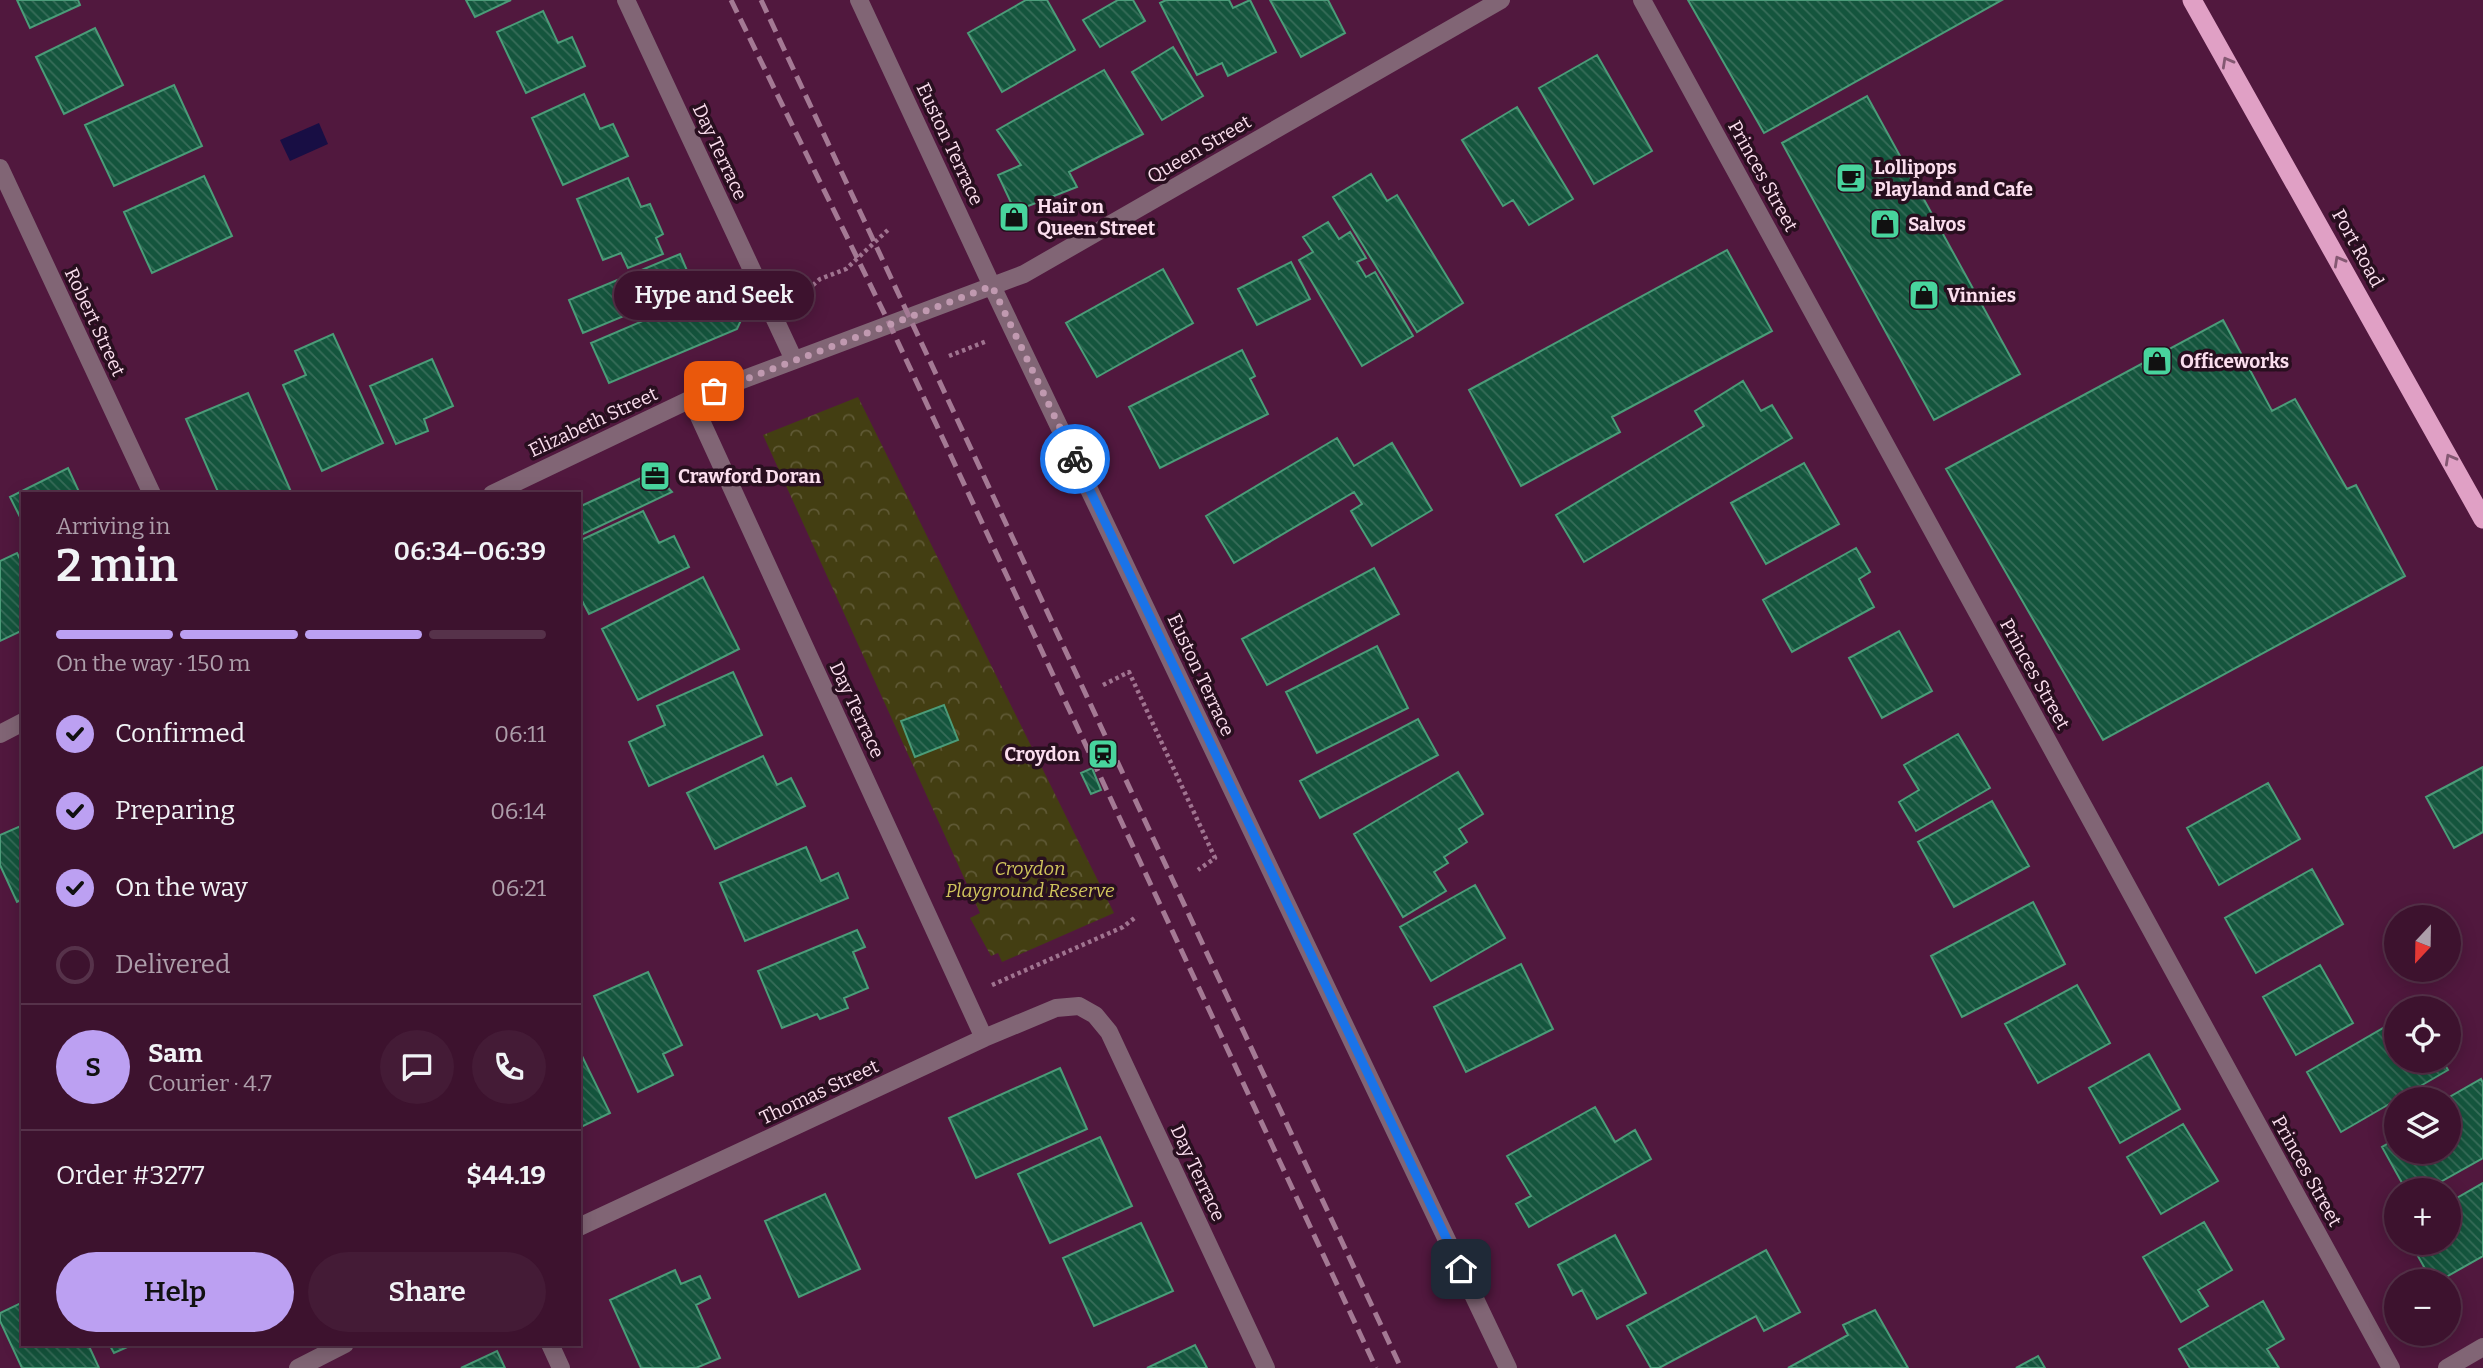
<!DOCTYPE html>
<html lang="en">
<head>
<meta charset="utf-8">
<style>
  :root { --surface:#3d122e; --page:#441b36; --text:#f1f3f6; --muted:#ad9eaa; --line:#56324a; --accent:#bca0f2 }
  body { margin:0; font-family:Bitter,serif; background:var(--page); color:var(--text); height:100vh; display:flex; flex-direction:column; font-size:26px; white-space:nowrap }
  * { box-sizing:border-box; margin:0 }
  p { font-size:23px; color:var(--muted) }
  .icon { flex:none; width:38px; height:38px; fill:none; stroke:currentColor; stroke-width:2; stroke-linecap:round; stroke-linejoin:round }
  .map { position:relative; flex:1; overflow:hidden }
  .drawer { position:absolute; left:21px; top:492px; width:560px; height:854px; display:flex; flex-direction:column; background:var(--surface); border-radius:0px; box-shadow:0 4px 18px #0003,0 0 0 2px var(--line) }
  .drawer>* { flex:none }
  .needle { width:46px; rotate:202deg }
  .tools { position:absolute; left:2384px; top:905px; display:grid; gap:14px }
  .tools a { display:grid; place-items:center; width:77px; height:77px; border-radius:50%; background:var(--surface); box-shadow:0 4px 18px #0003,0 0 0 2px var(--line); font-size:35px }
  .pin { position:absolute; display:grid; place-items:center; width:60px; height:60px; color:#fff; margin:-30px; border-radius:14px; box-shadow:0 4px 10px #0006 }
  .courier { position:absolute; display:grid; place-items:center; width:70px; height:70px; margin:-35px; border:5px solid #1a73e8; border-radius:50%; background:#fff; color:#222; box-shadow:0 2px 9px #0007 }
  .bubble { position:absolute; height:49px; border-radius:24px; background:var(--surface); box-shadow:0 4px 18px #0003,0 0 0 2px var(--line); font-size:23px; font-weight:600; line-height:49px; text-align:center }
  .headline em { font-style:normal; font-weight:600 }
  .headline div { display:flex; flex-direction:column-reverse }
  .headline { display:flex; align-items:center; justify-content:space-between; height:119px; padding:0 35px }
  h1 { font-size:46px; font-weight:600; line-height:52px }
  .bar { display:grid; grid-template-columns:repeat(4,1fr); gap:10px 7px; align-content:center; height:84px; padding:0 35px }
  .bar i { height:9px; border-radius:5px; background:var(--line) }
  .bar .current { background:var(--accent) }
  .bar p { grid-column:span 4 }
  .line { display:flex; align-items:center; gap:18px; padding:0 35px; border-top:2px solid var(--line) }
  .line div { flex:1 }
  .round { display:grid; place-items:center; flex:none; width:74px; height:74px; border-radius:37px; background:var(--page) }
  ol { padding:0 35px; list-style:none }
  li { display:flex; align-items:center; gap:21px; height:77px }
  li p { margin-inline-start:auto }
  li .icon { padding:7px; border-radius:50%; background:var(--accent); color:#111; stroke-width:4 }
  li:last-child { color:var(--muted) }
  li i { width:38px; height:38px; border:4px solid var(--line); border-radius:50% }
  .cta { display:flex; gap:14px; margin-top:auto; padding:14px 35px }
  .cta a { flex:1; height:80px; border-radius:42px; background:var(--accent); color:#111; font-size:28px; font-weight:600; line-height:80px; text-align:center }
  .cta a+a { background:var(--page); color:var(--text) }
  .map>svg:first-child { display:block }
  .park { fill:url(#park-crowns) }
  .water { fill:#180e44 }
  .building { fill:url(#building-back-hatch); stroke:#4b9c79; stroke-width:2 }
  .lines { fill:none; stroke-linecap:round; stroke-linejoin:round }
  .path { stroke:#a07490; stroke-width:4.5; stroke-dasharray:3.5 3.5; stroke-linecap:butt }
  .minor { stroke:#816575; stroke-width:18 }
  .trunk { stroke:#e0a0c5; stroke-width:19 }
  .rail { stroke:#a47994; stroke-width:5; stroke-dasharray:14 7; stroke-linecap:butt }
  .oneway { stroke:#845872 }
  .done { stroke:#c099b0; stroke-width:7; stroke-dasharray:0 12.6 }
  .route { stroke:#1a73e8; stroke-width:9 }
  .labels { text-anchor:middle; dominant-baseline:central; stroke-width:7; stroke-linejoin:round; paint-order:stroke }
  .street-label { font-size:19px; fill:#fbdeee; stroke:#280f1f }
  .poi-label { font-size:19px; font-weight:bold; fill:#fbdeee; stroke:#280f1f; text-anchor:start }
  .park-label { font-size:19px; font-style:italic; fill:#d0c55c; stroke:#280f1f }
</style>
</head>
<body>
<div class="map">
<svg width="2483" height="1368" viewBox="0 0 2483 1368">
  <defs>
    <pattern id="park-crowns" width="20" height="18" patternUnits="userSpaceOnUse" patternTransform="scale(1.75)"><rect width="20" height="18" fill="#433e12"/><path d="M2 6a3 3 0 1 1 6 0M12 15a3 3 0 1 1 6 0" fill="none" stroke="#5f5935"/></pattern>
    <pattern id="building-back-hatch" width="6" height="6" patternUnits="userSpaceOnUse" patternTransform="scale(1.75)"><rect width="6" height="6" fill="#14553d"/><path d="M-1 5l2 2M0 0l6 6M5-1l2 2" fill="none" stroke="#376d59"/></pattern>
  </defs>
  <rect width="100%" height="100%" fill="#51183e"/>
  <path class="park" d="M858 397 1114 913 1002 962 998 953 991 956 970 918 980 913 763 435Z"/>
  <path class="water" d="M319 123 328 144 290 161 280 140Z"/>
  <path class="building" d="M17 0H78L80 5 30 28Z
    M466 0H511L475 17Z
    M1026 0H1047L1075 50 1002 92 968 33Z
    M1118 0H1133L1145 21 1100 47 1083 20Z
    M1166 0H1229L1233 8 1250 0 1276 52 1228 76 1222 63 1197 75 1160 3Z
    M1270 0H1328L1345 33 1301 57Z
    M1688 0H2002L1764 133Z
    M543 11 558 43 572 37 585 66 526 93 497 32Z
    M95 28 123 85 64 114 36 57Z
    M1173 47 1203 96 1162 120 1132 72Z
    M1597 55 1652 151 1594 184 1539 88Z
    M1104 70 1143 134 1069 172 1077 187 1023 208 1014 209 998 175 1021 165 997 130Z
    M174 85 202 146 114 186 85 125Z
    M584 94 600 129 613 124 628 156 563 185 532 118Z
    M1867 96 2020 374 1934 420 1782 143Z
    M1517 107 1573 199 1529 225 1513 200 1503 206 1462 140Z
    M1371 174 1387 201 1397 195 1463 303 1417 332 1333 197Z
    M204 176 232 236 152 273 124 212Z
    M628 178 641 207 650 204 663 234 656 238 663 254 628 268 621 253 603 260 577 199Z
    M1328 222 1339 239 1350 232 1366 258 1357 262 1366 277 1375 272 1413 336 1362 366 1299 260 1313 252 1303 237Z
    M1727 250 1772 331 1612 417 1620 432 1521 486 1469 390Z
    M680 254 694 287 583 333 569 300Z
    M1291 262 1310 299 1257 325 1238 289Z
    M1163 269 1193 323 1097 377 1066 323Z
    M725 279 742 318 737 329 609 383 591 343 692 300 690 294Z
    M2223 320 2272 411 2295 399 2347 489 2356 485 2405 576 2103 740 1946 469Z
    M333 334 383 443 322 471 283 385 306 375 295 351Z
    M1242 350 1255 376 1250 379 1268 414 1160 468 1129 407Z
    M432 359 453 406 424 419 428 431 396 444 370 386Z
    M1743 381 1761 411 1772 405 1792 438 1584 562 1556 515 1704 426 1695 411Z
    M248 393 292 494H219L186 419Z
    M1337 438 1354 466 1392 443 1432 510 1372 546 1351 511 1362 504 1354 492 1234 563 1206 516Z
    M1804 463 1839 524 1766 564 1731 503Z
    M68 468 80 494H23V523L10 497Z
    M654 472 672 492 579 536V507Z
    M643 511 659 543 674 536 689 567 589 614 579 595V541Z
    M1856 548 1870 572 1859 579 1874 607 1792 652 1763 600Z
    M17 553 23 565V630L0 641V561Z
    M1374 568 1399 614 1267 685 1242 639Z
    M703 577 739 649 638 700 602 629Z
    M1899 631 1932 691 1882 718 1849 658Z
    M1377 646 1408 708 1317 753 1286 692Z
    M733 672 762 735 649 786 629 742 665 725 657 706Z
    M944 705 958 740 915 757 901 721Z
    M1418 719 1438 755 1320 818 1300 781Z
    M1958 734 1990 788 1916 831 1899 802 1919 790 1904 765Z
    M763 756 777 785 791 778 805 806 715 849 687 793Z
    M2483 767V832L2454 848 2426 797Z
    M1092 768 1101 790 1091 794 1081 773Z
    M1458 772 1483 814 1459 829 1467 842 1444 857 1448 863 1434 872 1446 891 1403 917 1354 834Z
    M2268 783 2300 839 2219 885 2187 828Z
    M1992 801 2029 866 1954 907 1918 842Z
    M23 825V899L17 902 0 865V835Z
    M806 847 821 881 838 873 848 898 745 941 720 883Z
    M2312 869 2343 924 2256 973 2225 918Z
    M1475 885 1505 938 1431 981 1400 927Z
    M2033 902 2065 964 1962 1017 1931 956Z
    M857 930 865 947 853 952 868 988 844 998 848 1008 820 1019 817 1014 782 1028 758 971Z
    M1521 964 1553 1029 1466 1072 1434 1007Z
    M2320 965 2353 1023 2296 1055 2263 997Z
    M648 972 682 1045 663 1054 673 1075 638 1092 594 996Z
    M2077 985 2110 1043 2038 1083 2005 1024Z
    M2385 1027 2396 1047V1060H2442L2448 1070 2341 1132 2307 1072Z
    M579 1050 610 1113 579 1128Z
    M2149 1054 2180 1109 2120 1143 2089 1088Z
    M1060 1068 1087 1129 976 1178 949 1118Z
    M2481 1079 2483 1083V1158L2426 1190H2406L2382 1147 2396 1139V1152H2448V1099H2446Z
    M1595 1107 1615 1142 1635 1130 1651 1159 1529 1227 1516 1204 1531 1196 1507 1156Z
    M2183 1124 2218 1181 2161 1214 2127 1157Z
    M1100 1137 1132 1206 1050 1243 1018 1174Z
    M2483 1183V1256L2439 1281H2432L2410 1242H2448V1203Z
    M825 1194 860 1269 799 1297 765 1221Z
    M2204 1222 2232 1270 2198 1290 2208 1306 2181 1322 2143 1257Z
    M1141 1223 1173 1291 1094 1326 1063 1258Z
    M1615 1235 1646 1293 1597 1319 1582 1290 1573 1295 1558 1265Z
    M1766 1250 1800 1312 1764 1331 1756 1316 1659 1368H1651L1627 1326Z
    M675 1270 681 1284 700 1276 710 1298 696 1305 720 1358 696 1368H641L610 1300Z
    M2263 1301 2284 1339 2267 1349 2279 1368H2190L2179 1349Z
    M23 1302V1344H88L99 1368H22L0 1321V1313Z
    M1875 1310 1908 1368H1788L1848 1335 1843 1325Z
    M109 1344H134L114 1353Z
    M1195 1345 1207 1368H1147Z
    M497 1351 505 1368H461Z
    M2038 1356 2045 1368H2016Z"/>
  <g class="lines">
    <path class="path" d="M797 299 820 279 846 269 890 228
      M949 356 987 341
      M1103 685 1129 672 1215 858 1198 870
      M992 985 1123 927 1137 916"/>
    <path class="minor" d="M626 0 794 360
      M859 0 992 286 1508 1368
      M1642 0 2391 1368
      M0 168 152 494
      M691 399 984 1038
      M492 494 691 399 1024 274 1501 0
      M0 734 23 722
      M579 1227 984 1038 1056 1008 1079 1006 1095 1015 1109 1032 1266 1368
      M550 1344 561 1368
      M298 1368 345 1344
      M2447 1368 2483 1347"/>
    <path class="trunk" d="M2192 0 2483 519"/>
    <path class="rail" d="M731 0 889 323 1376 1368
      M761 0 1401 1368"/>
  </g>
  <defs><path id="oneway-chevron" d="M-2-3.5L2.5 0L-2 3.5" fill="none" stroke-width="1.6" stroke-linecap="round" stroke-linejoin="round" transform="scale(1.75)"/></defs>
  <g class="oneway">
    <use href="#oneway-chevron" transform="translate(2227 62) rotate(-119)"/>
    <use href="#oneway-chevron" transform="translate(2339 261) rotate(-119)"/>
    <use href="#oneway-chevron" transform="translate(2450 459) rotate(-119)"/>
  </g>
  <g class="lines">
    <path class="done" d="M714 391 992 286 1075 459"/>
    <path class="route" d="M1075 459 1461 1269"/>
  </g>
  <defs>
    <g id="cafe-square" transform="scale(1.575)"><rect x="-9" y="-9" width="18" height="18" rx="4" fill="#48d49d" stroke="#280f1f"/><path d="M-5.5-4.5H6V0H3Q3 3.5 0 3.5H-2.5Q-5.5 3.5-5.5 0ZM3-3.2v2h1.7v-2ZM-6 4.5H4V6H-6Z" fill="#111"/></g>
    <g id="shop-square" transform="scale(1.575)"><rect x="-9" y="-9" width="18" height="18" rx="4" fill="#48d49d" stroke="#280f1f"/><path d="M-5-2.5h2.3a2.7 3.5 0 0 1 5.4 0H5L5.5 6h-11ZM-1.5-2.5h3a1.5 2.3 0 0 0-3 0Z" fill="#111"/></g>
    <g id="office-square" transform="scale(1.575)"><rect x="-9" y="-9" width="18" height="18" rx="4" fill="#48d49d" stroke="#280f1f"/><path d="M-6-3h4V-5.5h4V-3h4V5H-6ZM-1-4.5V-3h2v-1.5ZM-6 0V1H6V0Z" fill="#111"/></g>
    <g id="station-square" transform="scale(1.575)"><rect x="-9" y="-9" width="18" height="18" rx="4" fill="#48d49d" stroke="#280f1f"/><path d="M-3-6H3Q5-6 5-4V2Q5 4 3 4L4.5 6H3L1.5 4h-3L-3 6H-4.5L-3 4Q-5 4-5 2V-4Q-5-6-3-6ZM-3.5-4v3h7v-3ZM-3.5 1v1.5H-2V1ZM2 1v1.5H3.5V1Z" fill="#111"/></g>
  </defs>
  <g fill-rule="evenodd">
    <use href="#cafe-square" x="1851" y="178"/>
    <use href="#shop-square" x="1014" y="217"/>
    <use href="#shop-square" x="1885" y="224"/>
    <use href="#shop-square" x="1924" y="295"/>
    <use href="#shop-square" x="2157" y="361"/>
    <use href="#office-square" x="655" y="476"/>
    <use href="#station-square" x="1103" y="754"/>
  </g>
  <g class="labels">
    <g class="street-label">
      <text transform="translate(950 144) rotate(65)">Euston Terrace</text>
      <text transform="translate(1199 149) rotate(-30)">Queen Street</text>
      <text transform="translate(720 152) rotate(65)">Day Terrace</text>
      <text transform="translate(1763 176) rotate(61)">Princes Street</text>
      <text transform="translate(2358 248) rotate(61)">Port Road</text>
      <text transform="translate(95 322) rotate(65)">Robert Street</text>
      <text transform="translate(593 422) rotate(-25)">Elizabeth Street</text>
      <text transform="translate(2035 674) rotate(61)">Princes Street</text>
      <text transform="translate(1201 675) rotate(65)">Euston Terrace</text>
      <text transform="translate(857 710) rotate(65)">Day Terrace</text>
      <text transform="translate(819 1092) rotate(-25)">Thomas Street</text>
      <text transform="translate(2307 1171) rotate(61)">Princes Street</text>
      <text transform="translate(1198 1173) rotate(65)">Day Terrace</text>
    </g>
    <g class="poi-label">
      <text x="1874" y="167">Lollipops<tspan x="1874" dy="22">Playland and Cafe</tspan></text>
      <text x="1037" y="206">Hair on<tspan x="1037" dy="22">Queen Street</tspan></text>
      <text x="1908" y="224">Salvos</text>
      <text x="1947" y="295">Vinnies</text>
      <text x="2180" y="361">Officeworks</text>
      <text x="678" y="476">Crawford Doran</text>
      <text x="1080" y="754" text-anchor="end">Croydon</text>
    </g>
    <g class="park-label">
      <text x="1030" y="868">Croydon<tspan x="1030" dy="22">Playground Reserve</tspan></text>
    </g>
  </g>
</svg>
<div class="tools">
<a><svg class="needle" viewBox="-14 -14 28 28"><path d="M0-13l5 13h-10z" fill="#e53935"/><path d="M0 13l5-13h-10z" fill="#ad9eaa"/></svg></a>
<a><svg class="icon" aria-label="locate" viewBox="0 0 24 24"><circle cx="12" cy="12" r="6"/><path d="M12 2v4M12 18v4M2 12h4M18 12h4"/></svg></a>
<a><svg class="icon" aria-label="layers" viewBox="0 0 24 24"><path d="M12 4l9 5-9 5-9-5zM3 14l9 5 9-5"/></svg></a>
<a>+</a>
<a>−</a>
</div>
<div class="pin" style="left:714px;top:391px;background:#ea580c"><svg class="icon" aria-label="bag" viewBox="0 0 24 24"><path d="M5 8h14l-1 12H6zM9 8a3 3 0 0 1 6 0"/></svg></div>
<div class="pin" style="left:1461px;top:1269px;background:#1f2937"><svg class="icon" aria-label="home" viewBox="0 0 24 24"><path d="M3 11l9-7 9 7M6 9v11h12V9"/></svg></div>
<div class="courier" style="left:1075px;top:459px"><svg class="icon" aria-label="bike" viewBox="0 0 24 24"><circle cx="6" cy="16" r="4"/><circle cx="18" cy="16" r="4"/><path d="M6 16l4-8h5l3 8M10 8l3 8H6M13 5h3"/></svg></div>
<div class="bubble" style="left:614px;top:271px;width:200px">Hype and Seek</div>
<section class="drawer">
<div class="headline"><div><h1>2 min</h1><p>Arriving in</p></div><em>06:34–06:39</em></div>
<div class="bar"><i class="current"></i><i class="current"></i><i class="current"></i><i></i><p>On the way · 150 m</p></div>
<ol>
<li><svg class="icon" aria-label="check" viewBox="0 0 24 24"><path d="M5 12l5 5 9-10"/></svg>Confirmed<p>06:11</p></li>
<li><svg class="icon" aria-label="check" viewBox="0 0 24 24"><path d="M5 12l5 5 9-10"/></svg>Preparing<p>06:14</p></li>
<li><svg class="icon" aria-label="check" viewBox="0 0 24 24"><path d="M5 12l5 5 9-10"/></svg>On the way<p>06:21</p></li>
<li><i></i>Delivered</li>
</ol>
<div class="line" style="height:126px"><b class="round" style="background:var(--accent);color:#111">S</b><div><b>Sam</b><p>Courier · 4.7</p></div><a class="round"><svg class="icon" aria-label="chat" viewBox="0 0 24 24"><path d="M4 5h16v11H9l-5 4z"/></svg></a><a class="round"><svg class="icon" aria-label="phone" viewBox="0 0 24 24"><path d="M5 4h4l2 5-3 2q2 4 5 5l2-3 5 2v4C11 20 4 13 5 4z"/></svg></a></div>
<div class="line" style="height:91px"><div>Order #3277</div><b>$44.19</b></div>
<div class="cta"><a>Help</a><a>Share</a></div>
</section>
</div>
</body>
</html>
